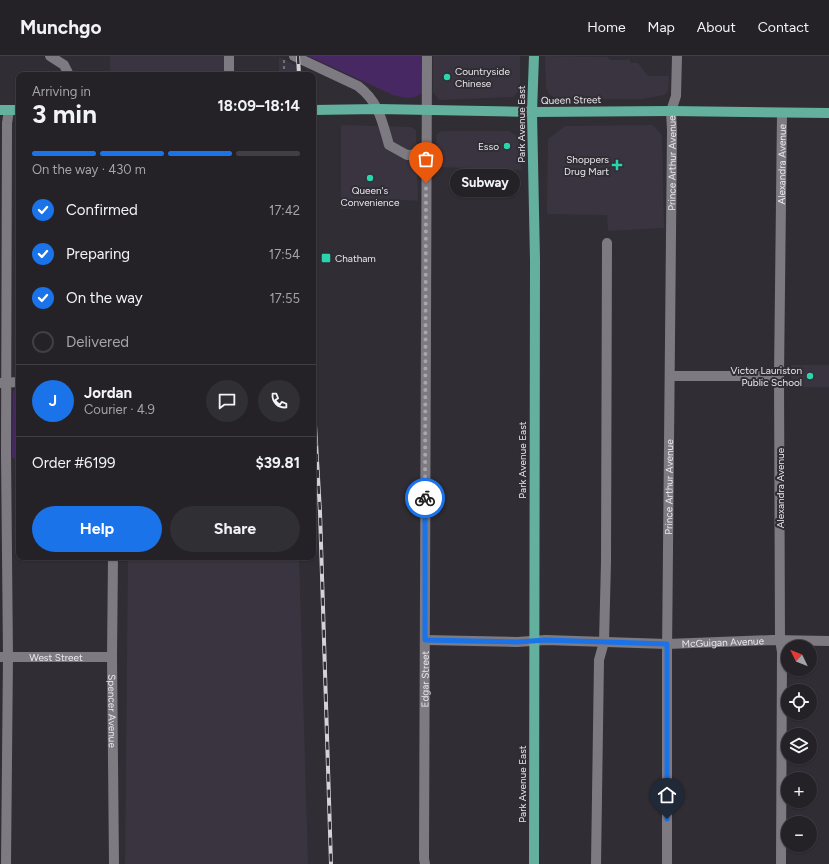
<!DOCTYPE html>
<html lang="en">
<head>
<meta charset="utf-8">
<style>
  :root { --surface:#242227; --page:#302f33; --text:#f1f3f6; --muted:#a3a4a7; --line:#413f44; --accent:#1a73e8 }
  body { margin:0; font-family:Figtree,sans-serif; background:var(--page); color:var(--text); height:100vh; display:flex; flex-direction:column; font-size:15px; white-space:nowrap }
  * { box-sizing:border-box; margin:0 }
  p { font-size:13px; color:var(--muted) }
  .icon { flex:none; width:22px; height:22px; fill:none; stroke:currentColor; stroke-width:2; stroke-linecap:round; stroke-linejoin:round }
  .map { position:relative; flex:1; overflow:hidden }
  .side { position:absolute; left:16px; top:16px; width:300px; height:488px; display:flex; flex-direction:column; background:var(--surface); border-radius:8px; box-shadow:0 1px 3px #0004,0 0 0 1px var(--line) }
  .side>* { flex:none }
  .needle { width:26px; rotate:313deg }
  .buttons { position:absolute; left:781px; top:584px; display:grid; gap:8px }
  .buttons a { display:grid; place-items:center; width:36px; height:36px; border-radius:50%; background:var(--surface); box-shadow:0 1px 3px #0004,0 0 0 1px var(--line); font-size:20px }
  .pin { position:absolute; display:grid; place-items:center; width:34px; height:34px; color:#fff; margin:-41px -17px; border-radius:50% 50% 50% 0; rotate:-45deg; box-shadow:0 0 4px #0007 }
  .pin .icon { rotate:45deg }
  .courier { position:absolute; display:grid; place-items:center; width:40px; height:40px; margin:-20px; border:3px solid #1a73e8; border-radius:50%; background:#fff; color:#222; box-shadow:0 1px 5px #0007 }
  .bubble { position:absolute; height:28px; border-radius:14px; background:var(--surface); box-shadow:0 1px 3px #0004,0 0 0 1px var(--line); font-size:13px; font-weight:700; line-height:28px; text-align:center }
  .headline em { font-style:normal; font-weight:700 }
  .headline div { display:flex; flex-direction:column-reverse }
  .headline { display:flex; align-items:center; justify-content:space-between; height:68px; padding:0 16px }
  h1 { font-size:26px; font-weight:700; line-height:30px }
  .bar { display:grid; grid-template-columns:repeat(4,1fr); gap:6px 4px; align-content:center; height:48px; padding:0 16px }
  .bar i { height:5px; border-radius:3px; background:var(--line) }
  .bar .selected { background:var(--accent) }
  .bar p { grid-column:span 4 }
  .line { display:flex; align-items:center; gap:10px; padding:0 16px; border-top:1px solid var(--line) }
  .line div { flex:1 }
  .round { display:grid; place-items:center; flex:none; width:42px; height:42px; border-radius:21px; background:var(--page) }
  ol { padding:0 16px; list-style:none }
  li { display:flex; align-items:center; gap:12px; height:44px }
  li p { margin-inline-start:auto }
  li .icon { padding:4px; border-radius:50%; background:var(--accent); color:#fff; stroke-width:4 }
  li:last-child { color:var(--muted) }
  li i { width:22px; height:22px; border:2px solid var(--line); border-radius:50% }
  .cta { display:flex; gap:8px; margin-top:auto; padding:8px 16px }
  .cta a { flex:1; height:46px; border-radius:24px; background:var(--accent); color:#fff; font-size:16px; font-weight:700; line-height:46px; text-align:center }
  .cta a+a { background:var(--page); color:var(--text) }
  header { display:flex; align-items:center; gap:24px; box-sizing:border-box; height:56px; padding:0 20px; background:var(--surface); border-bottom:1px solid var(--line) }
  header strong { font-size:19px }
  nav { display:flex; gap:22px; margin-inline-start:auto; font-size:14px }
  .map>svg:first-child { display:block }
  .built { fill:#3a3441 }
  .green { fill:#472863 }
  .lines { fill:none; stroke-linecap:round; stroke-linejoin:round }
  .path { stroke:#86838a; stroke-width:1.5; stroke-dasharray:3 3; stroke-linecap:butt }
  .minor { stroke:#7e7a82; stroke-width:10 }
  .major { stroke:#63b09e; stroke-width:10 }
  .rail-casing { stroke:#d4d2d7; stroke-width:4 }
  .rail { stroke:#302d34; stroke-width:2.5; stroke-dasharray:8; stroke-linecap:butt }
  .done { stroke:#a8a6ac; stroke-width:4; stroke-dasharray:0 7.2 }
  .route { stroke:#1a73e8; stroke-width:5 }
  .poi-dot { fill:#2bd5ac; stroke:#302d34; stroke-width:1.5 }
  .labels { text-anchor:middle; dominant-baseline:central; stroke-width:4; stroke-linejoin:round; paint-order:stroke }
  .poi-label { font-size:10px; fill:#e9e7ec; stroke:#302d34; text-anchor:end }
  .street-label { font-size:10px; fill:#e9e7ec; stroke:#302d34 }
</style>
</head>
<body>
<header>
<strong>Munchgo</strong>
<nav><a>Home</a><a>Map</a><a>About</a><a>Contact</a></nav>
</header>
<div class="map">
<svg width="829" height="808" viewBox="0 0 829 808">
  <rect width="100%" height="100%" fill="#302d34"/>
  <path class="built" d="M110 0H225V19H110Z
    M433 0H520V34L513 41 439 44 433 36Z
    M545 0 608 1 610 4H627L629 2 631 7H638L648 20H669L668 35 664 39 642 43H556L549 38 546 31Z
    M279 1 297 10V19H279Z
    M341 69 411 71 416 74 418 145 389 143 390 151 341 153Z
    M653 69 662 79 664 172 608 175 607 159 547 158 548 83 565 70Z
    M442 75H509L519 81 521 114 438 111 436 79 439 76Z
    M791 309H829V331H791Z
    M128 501H299L308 808H125Z"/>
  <path class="green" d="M308 0H422V37C414 44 403 42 393 39Z
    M19 332V402H12L13 336 15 333Z"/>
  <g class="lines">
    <path class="path" d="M284 19V2"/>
    <g class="minor">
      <path d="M50 0 64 9 69 19"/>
      <path d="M229 0V19"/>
      <path d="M294 0 358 30C379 46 382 65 389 89L407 99 427 98"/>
      <path d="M670 320H779"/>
      <path d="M0 327 19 326"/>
      <path id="s1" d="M113 501 112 601 114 808"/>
      <path id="s2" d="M425 584 517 586 546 584 667 588 772 584 829 585"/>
      <path id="s3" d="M0 601H112"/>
      <path d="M6 808 8 600 6 398 7 67 9 54"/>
      <path id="s4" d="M425 808 424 803 427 0"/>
      <path d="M596 808 599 604 604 586 606 506 607 187"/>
      <path id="s5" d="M667 808V598L672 74 671 55 676 40 677 0"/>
      <path id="s6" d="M781 808 782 596 780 584 779 320 782 57"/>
    </g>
    <path class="major" d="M0 54H19
      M313 54 378 53 532 56 671 55 829 57
      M534 808 535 204 532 56 534 0"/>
    <g class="rail-casing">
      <path id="rail" d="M298 0 299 19
        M313 334 320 456 331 808"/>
    </g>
    <use href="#rail" class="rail"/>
  </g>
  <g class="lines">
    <path class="done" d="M425 442 426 127"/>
    <path class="route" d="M425 442V584L517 586 546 584 667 588V763"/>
  </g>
  <g class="poi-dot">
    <circle cx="447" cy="21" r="4"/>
    <circle cx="507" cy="90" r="4"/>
    <path d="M615 103h4v4h4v4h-4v4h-4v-4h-4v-4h4z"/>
    <circle cx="370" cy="122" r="4"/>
    <rect x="321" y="197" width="10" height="10" rx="2"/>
    <circle cx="810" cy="320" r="4"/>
  </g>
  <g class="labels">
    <g class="poi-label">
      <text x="455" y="15" text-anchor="start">Countryside<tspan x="455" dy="12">Chinese</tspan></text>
      <text x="499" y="90">Esso</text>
      <text x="609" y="103">Shoppers<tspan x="609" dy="12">Drug Mart</tspan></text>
      <text x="370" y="134" text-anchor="middle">Queen's<tspan x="370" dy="12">Convenience</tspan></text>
      <text x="335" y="202" text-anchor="start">Chatham</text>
      <text x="802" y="314">Victor Lauriston<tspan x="802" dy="12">Public School</tspan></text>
    </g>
    <g class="street-label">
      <text transform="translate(571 44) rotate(-1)">Queen Street</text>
      <text transform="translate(521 68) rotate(-90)">Park Avenue East</text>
      <text stroke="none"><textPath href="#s5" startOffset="701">Prince Arthur Avenue</textPath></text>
      <text stroke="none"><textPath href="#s6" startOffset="700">Alexandra Avenue</textPath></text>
      <text transform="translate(522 404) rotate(-90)">Park Avenue East</text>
      <text stroke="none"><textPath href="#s5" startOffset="377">Prince Arthur Avenue</textPath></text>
      <text transform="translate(780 432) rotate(-90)">Alexandra Avenue</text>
      <text stroke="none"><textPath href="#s2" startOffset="298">McGuigan Avenue</textPath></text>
      <text stroke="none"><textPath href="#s3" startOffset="56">West Street</textPath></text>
      <text stroke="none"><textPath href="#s4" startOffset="185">Edgar Street</textPath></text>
      <text stroke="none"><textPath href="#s1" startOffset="154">Spencer Avenue</textPath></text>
      <text transform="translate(522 728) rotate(-90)">Park Avenue East</text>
    </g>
  </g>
</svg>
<div class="buttons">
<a><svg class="needle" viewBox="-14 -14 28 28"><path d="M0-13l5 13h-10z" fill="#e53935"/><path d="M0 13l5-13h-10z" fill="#a3a4a7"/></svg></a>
<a><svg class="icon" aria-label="locate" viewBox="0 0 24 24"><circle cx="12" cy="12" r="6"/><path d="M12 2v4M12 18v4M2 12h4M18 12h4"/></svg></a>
<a><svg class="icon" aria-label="layers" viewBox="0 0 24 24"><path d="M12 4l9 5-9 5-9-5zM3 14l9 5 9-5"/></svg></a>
<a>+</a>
<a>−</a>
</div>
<div class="pin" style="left:426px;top:127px;background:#ea580c"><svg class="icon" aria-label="bag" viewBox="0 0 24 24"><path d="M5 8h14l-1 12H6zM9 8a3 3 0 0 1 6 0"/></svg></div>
<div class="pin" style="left:667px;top:763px;background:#1f2937"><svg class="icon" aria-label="home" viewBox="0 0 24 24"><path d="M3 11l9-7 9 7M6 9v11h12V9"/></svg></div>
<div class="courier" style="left:425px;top:442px"><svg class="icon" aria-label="bike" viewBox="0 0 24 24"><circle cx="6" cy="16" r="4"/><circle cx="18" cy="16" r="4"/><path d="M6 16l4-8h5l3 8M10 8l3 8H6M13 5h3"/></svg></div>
<div class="bubble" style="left:450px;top:113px;width:70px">Subway</div>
<section class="side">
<div class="headline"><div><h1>3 min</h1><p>Arriving in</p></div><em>18:09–18:14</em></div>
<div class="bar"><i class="selected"></i><i class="selected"></i><i class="selected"></i><i></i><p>On the way · 430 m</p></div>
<ol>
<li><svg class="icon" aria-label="check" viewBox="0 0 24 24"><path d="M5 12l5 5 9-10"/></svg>Confirmed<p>17:42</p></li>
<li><svg class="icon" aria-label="check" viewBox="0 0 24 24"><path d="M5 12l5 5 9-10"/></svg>Preparing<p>17:54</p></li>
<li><svg class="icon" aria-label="check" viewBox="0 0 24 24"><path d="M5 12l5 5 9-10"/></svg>On the way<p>17:55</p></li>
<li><i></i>Delivered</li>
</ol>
<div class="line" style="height:72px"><b class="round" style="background:var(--accent);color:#fff">J</b><div><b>Jordan</b><p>Courier · 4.9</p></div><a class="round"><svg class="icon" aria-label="chat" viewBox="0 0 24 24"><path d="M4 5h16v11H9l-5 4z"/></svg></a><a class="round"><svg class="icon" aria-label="phone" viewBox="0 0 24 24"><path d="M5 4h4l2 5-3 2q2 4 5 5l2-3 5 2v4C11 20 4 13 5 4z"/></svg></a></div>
<div class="line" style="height:52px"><div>Order #6199</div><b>$39.81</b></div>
<div class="cta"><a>Help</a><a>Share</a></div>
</section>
</div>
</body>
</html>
